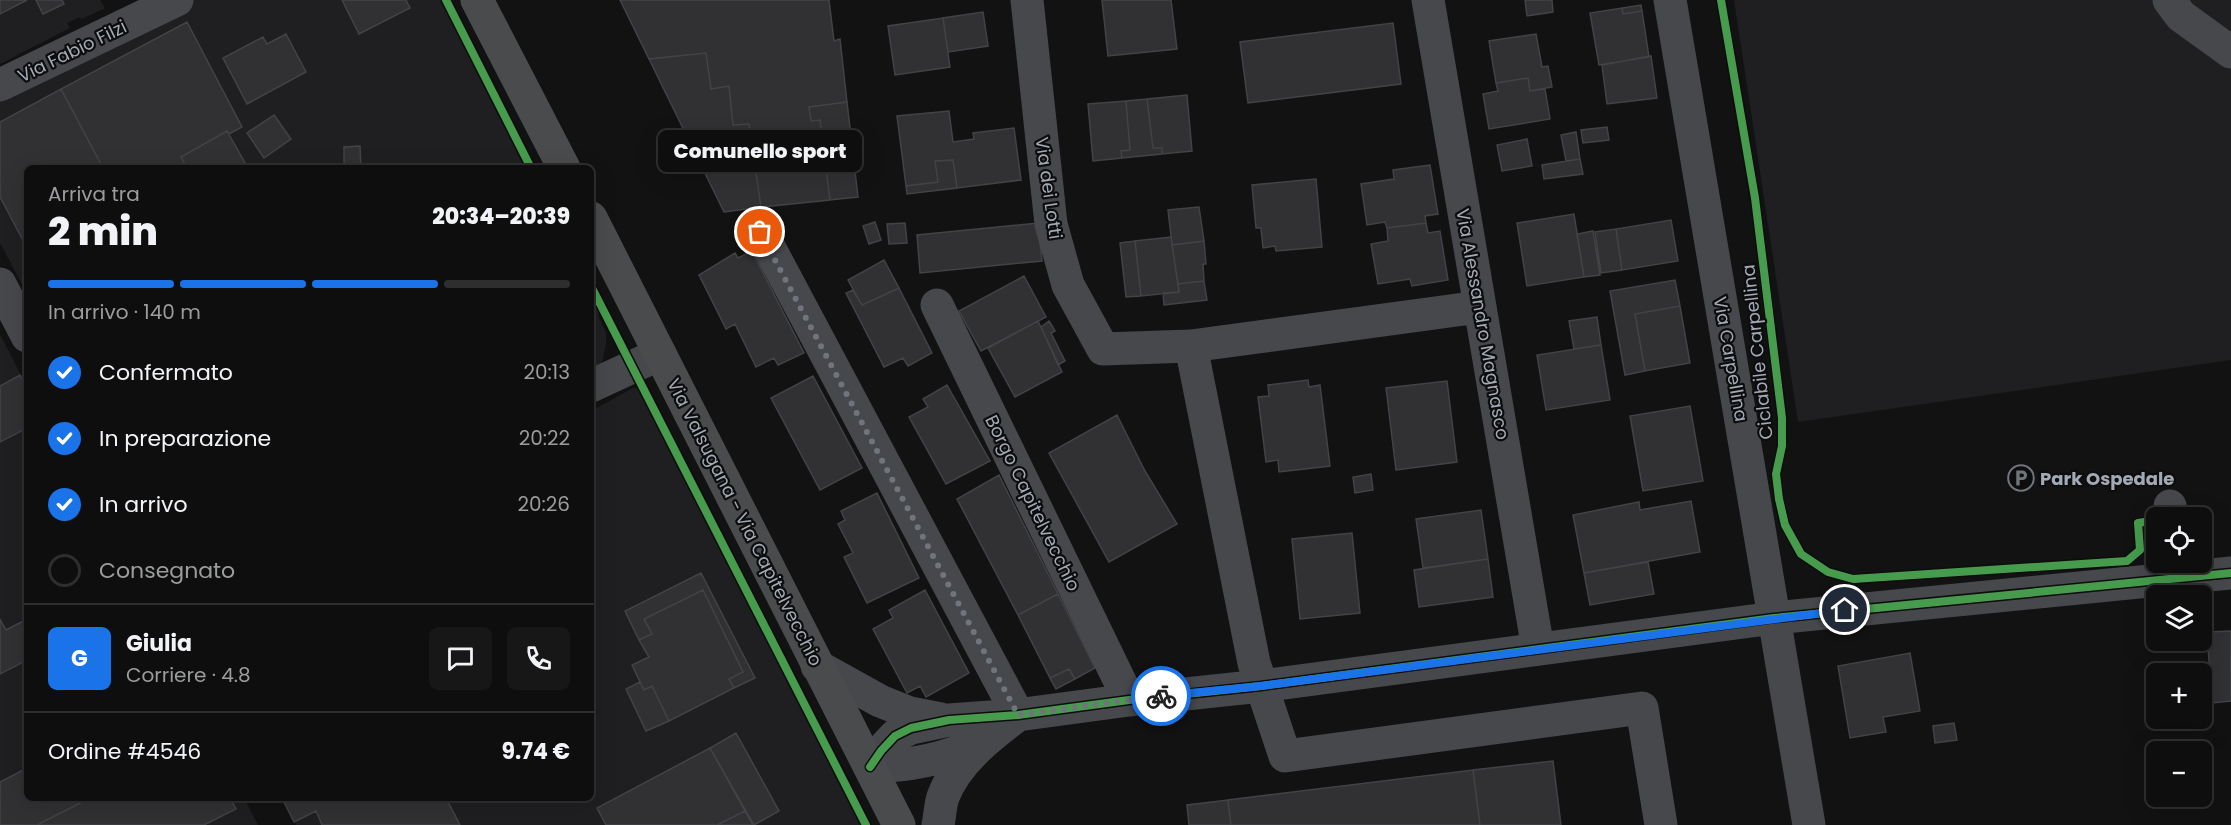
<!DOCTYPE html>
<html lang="it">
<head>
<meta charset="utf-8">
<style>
  :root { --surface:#0e0e0e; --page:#171717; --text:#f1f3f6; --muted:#9b9c9e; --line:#2e2e2e; --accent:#1a73e8 }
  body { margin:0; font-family:Poppins,sans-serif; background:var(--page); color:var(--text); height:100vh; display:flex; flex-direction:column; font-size:22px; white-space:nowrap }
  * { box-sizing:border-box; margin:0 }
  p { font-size:20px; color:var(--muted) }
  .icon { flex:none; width:33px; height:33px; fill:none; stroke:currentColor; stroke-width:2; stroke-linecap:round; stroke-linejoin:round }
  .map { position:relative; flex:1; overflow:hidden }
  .details { position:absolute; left:24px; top:165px; width:570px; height:636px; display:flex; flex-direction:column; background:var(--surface); border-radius:9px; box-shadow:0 6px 24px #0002,0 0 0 2px var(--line) }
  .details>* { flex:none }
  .buttons { position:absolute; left:2146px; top:507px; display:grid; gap:12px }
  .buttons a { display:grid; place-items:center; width:66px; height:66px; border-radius:9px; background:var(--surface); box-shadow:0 6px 24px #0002,0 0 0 2px var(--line); font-size:30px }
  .pin { position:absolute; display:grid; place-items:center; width:51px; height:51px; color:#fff; margin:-26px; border:3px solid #fff; border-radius:50%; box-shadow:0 2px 6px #0007 }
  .courier { position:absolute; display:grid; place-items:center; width:60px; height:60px; margin:-30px; border:4px solid #1a73e8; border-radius:50%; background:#fff; color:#222; box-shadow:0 2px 8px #0007 }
  .bubble { position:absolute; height:42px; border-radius:9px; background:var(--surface); box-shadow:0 6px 24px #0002,0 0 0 2px var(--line); font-size:20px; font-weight:800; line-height:42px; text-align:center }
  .overview em { font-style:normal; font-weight:800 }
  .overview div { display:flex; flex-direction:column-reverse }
  .overview { display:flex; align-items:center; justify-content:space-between; height:102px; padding:0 24px }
  h1 { font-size:39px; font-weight:800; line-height:45px }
  .bar { display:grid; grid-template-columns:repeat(4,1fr); gap:9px 6px; align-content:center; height:72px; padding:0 24px }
  .bar i { height:8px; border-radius:4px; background:var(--line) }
  .bar .on { background:var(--accent) }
  .bar p { grid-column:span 4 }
  .line { display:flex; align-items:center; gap:15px; padding:0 24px; border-top:2px solid var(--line) }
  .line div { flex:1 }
  .round { display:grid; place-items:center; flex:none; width:63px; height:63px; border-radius:9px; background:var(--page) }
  ol { padding:0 24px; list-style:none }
  li { display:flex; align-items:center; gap:18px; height:66px }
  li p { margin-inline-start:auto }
  li .icon { padding:6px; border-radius:50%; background:var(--accent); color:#fff; stroke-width:4 }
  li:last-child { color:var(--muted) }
  li i { width:33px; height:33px; border:3px solid var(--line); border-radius:50% }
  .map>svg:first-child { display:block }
  .built { fill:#1f1f21 }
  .building { fill:#313134; stroke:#414347; stroke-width:1.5 }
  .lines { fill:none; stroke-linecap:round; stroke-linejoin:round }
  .minor { stroke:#46484c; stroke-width:33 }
  .major { stroke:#494b4d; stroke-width:33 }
  .cycleway-casing { stroke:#0d0d0e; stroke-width:11 }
  .cycleway { stroke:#469c4c; stroke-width:8 }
  .done { stroke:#70757c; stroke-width:6; stroke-dasharray:0 10.8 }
  .route { stroke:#1a73e8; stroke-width:8 }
  .labels { text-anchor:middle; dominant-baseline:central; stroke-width:4.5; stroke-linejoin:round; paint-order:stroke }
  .street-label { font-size:18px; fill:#a2aab5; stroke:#0d0d0e }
  .poi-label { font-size:18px; font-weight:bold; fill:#a2aab5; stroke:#0d0d0e; text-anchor:start }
</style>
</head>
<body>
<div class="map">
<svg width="2231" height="825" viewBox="0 0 2231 825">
  <rect width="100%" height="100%" fill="#121213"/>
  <path class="built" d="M0 0H100L105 8 82 19 80 17 67 23 70 28 0 64Z
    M181 0H445L499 103 502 101 536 168H27V294L0 243V100Z
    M1734 0H2231V360L1798 422Z
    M591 275 608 309 598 315 606 333V344L602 363 591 378Z
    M0 334 21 375 27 373V798H244L258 825H0Z
    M633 388 641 389 652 395 797 689 867 825H296L282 798H591V411Z"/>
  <path class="building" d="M0 0H27L0 14Z
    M36 0H62L64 4 43 14Z
    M342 0H406L410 8 359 34Z
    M620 0H829L834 41 840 39 847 102 809 107 811 121 820 120 830 200 761 207 749 124 733 125 729 86 711 89 706 53 649 59Z
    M1102 0H1171L1177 49 1108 56Z
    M1525 0H1552L1553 12 1527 16Z
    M1641 5 1642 11 1623 14 1622 8Z
    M1622 8 1623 14 1642 11 1649 57 1599 65 1590 13Z
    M983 12 988 46 948 52 943 18Z
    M943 18 950 67 895 75 888 26Z
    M187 22 242 127 229 134 227 131 181 157 187 168H103L61 89Z
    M1393 23 1401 84 1248 103 1240 42Z
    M286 34 306 72 247 104 223 58 263 37 267 44Z
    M1536 34 1542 67 1548 66 1552 87 1530 91 1528 78 1496 83 1489 41Z
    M706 53 711 89 729 86 733 125 749 124 761 207 724 212 649 59Z
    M1651 56 1657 98 1607 104 1602 65Z
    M1528 78 1530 91 1545 89 1550 119 1489 129 1483 94 1498 91 1496 83Z
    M61 89 103 168H27V248L0 197V122Z
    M1187 95 1192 151 1162 154V148H1153L1147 99Z
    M1147 99 1153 148H1162V154L1122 158 1121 151 1130 150 1126 101Z
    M1126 101 1130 150 1121 151 1122 158 1093 161 1088 104Z
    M847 102 858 197 830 200 820 120 811 121 809 107Z
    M949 111 953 142 974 139 973 133 1014 128 1021 180 957 188 953 160 935 161 938 182 906 186 897 116Z
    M274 115 291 139 264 158 247 133Z
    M1607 127 1609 140 1583 143 1581 130Z
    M227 131 248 168H187L181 157Z
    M1576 132 1580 159 1566 161 1561 135Z
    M1527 139 1532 166 1502 171 1497 145Z
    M360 146 361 168H344V147Z
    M1580 159 1583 174 1544 179 1542 165Z
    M953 160 957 188 907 194 906 186 938 182 935 161Z
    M1430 165 1438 214 1425 216 1426 223 1387 228 1385 222 1367 225 1361 184 1394 179 1393 170Z
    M1316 179 1322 247 1276 251 1275 246 1263 248 1261 228H1256L1252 185Z
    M1199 207 1204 241 1172 245 1168 210Z
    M1574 214 1584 277 1527 286 1517 223Z
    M1671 220 1678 261 1622 270 1616 229Z
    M875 222 881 240 869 244 863 226Z
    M905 223 907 243 889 244 887 224Z
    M1038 223 1042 261 920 273 917 235Z
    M1426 223 1428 233 1440 231 1448 280 1412 286 1410 279 1378 284 1371 244 1388 241 1387 228Z
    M1616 229 1622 270 1601 273 1595 232Z
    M1593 231 1600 275 1584 277 1577 234Z
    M1171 237 1179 292 1141 296 1135 241Z
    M1135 241 1141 296 1126 297 1120 243Z
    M1204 241 1206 264H1203L1204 281 1178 284 1172 245Z
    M752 251 804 353 778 365 774 358 756 367 735 324 726 329 699 275 735 253 738 258Z
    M884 260 899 288 862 305 848 280Z
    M1024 276 1046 317 981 351 959 311Z
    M1675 280 1680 306 1635 314 1645 371 1625 375 1610 291Z
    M1204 281 1207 300 1164 305 1163 293 1179 292 1178 284Z
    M899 288 932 353 908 366 903 358 884 367 846 293 853 290 862 305Z
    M1680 306 1690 363 1645 371 1635 314Z
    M1597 317 1601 345 1574 349 1569 321Z
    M1038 321 1062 372 1015 397 988 348Z
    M1049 321 1055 331 1051 333 1065 361 1058 365 1041 327Z
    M1601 345 1610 400 1546 410 1537 355Z
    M20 375 27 389V428L0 442V386Z
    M813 376 862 468 820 490 771 398Z
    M1308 380 1309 387 1320 385 1330 466 1279 472 1278 460 1266 462 1258 397 1269 396 1268 385Z
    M1447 381 1457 462 1396 470 1386 388Z
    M947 385 990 461 946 484 909 417 928 407 923 399Z
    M1690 406 1703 481 1643 491 1630 416Z
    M1117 415 1145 471 1177 524 1109 562 1049 453Z
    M1371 474 1373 490 1355 493 1353 477Z
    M999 475 1058 594 1018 615 957 499Z
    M877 493 919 578 867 603 844 557 853 553 838 524 845 520 841 511Z
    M1691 501 1700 552 1584 573 1573 515 1639 502 1640 510Z
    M1481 510 1488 559 1423 568 1416 519Z
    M1352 533 1360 613 1300 619 1292 539Z
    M1488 559 1493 597 1419 607 1414 570Z
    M1648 562 1654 594 1590 605 1584 573Z
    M701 573 755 678 734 688 729 679 743 672 703 590 644 619 652 634 639 640 625 611Z
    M703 590 743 672 729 679 734 688 669 721 652 686 644 690 632 665 649 657 639 640 652 634 644 619Z
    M925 590 969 673 926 697 920 686 907 693 873 629 893 618 889 610Z
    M1058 594 1095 668 1075 679 1069 669 1050 678 1018 615Z
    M0 619 6 630 27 619V660L0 674Z
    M2231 631V701L2212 703 2207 632Z
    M1910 653 1920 711 1883 717 1886 732 1850 738 1838 666Z
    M1069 669 1075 679 1056 689 1050 678Z
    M640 682 644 690 652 686 669 721 646 731 626 689Z
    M1954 723 1957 740 1935 743 1933 726Z
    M736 733 779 811 754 825 710 748Z
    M710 748 745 811 717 825H606L597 808Z
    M1553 761 1561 825H1480L1473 770Z
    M27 768V798H90L37 825H0V782Z
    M1473 770 1480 825H1231L1228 800Z
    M90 798H230L236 809 204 825H37Z
    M282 798H446L460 825H322L316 811 294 822Z
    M1228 800 1231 825H1189L1187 805Z
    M745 811 753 825H717Z"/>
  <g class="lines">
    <path class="minor" d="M1027 0 1051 224 1068 285 1103 349 1191 346 1479 307
      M1428 0 1538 649
      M1670 0 1809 825
      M2169 0 2181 16 2231 52
      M0 85 177 0
      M761 232 1018 715
      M0 284 27 336
      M937 305 1129 700
      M1191 346 1254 663 1285 756 1642 708 1661 825
      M591 386 660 354
      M2170 506 2171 518
      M817 666 880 701 910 713 941 719
      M870 767 881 751 895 736 911 728 949 720 1018 715 1129 700 1261 686 1774 618 2231 573
      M870 767C909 766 944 760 978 743
      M938 825C940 816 940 806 943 797 956 762 989 737 1018 715"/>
    <path class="major" d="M477 0 564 168
      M591 218 899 825"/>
    <g class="cycleway-casing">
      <path id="cycleway" d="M446 0 531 168
        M1721 0 1755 198 1782 418V446L1776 474 1779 499 1785 525 1801 554 1828 572 1853 579 2127 561 2140 550 2138 523 2157 520
        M591 286 866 825
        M870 767 881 751 895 736 911 728 949 720 1018 715 1129 700 1261 686 1774 618 2231 573"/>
    </g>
    <use href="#cycleway" class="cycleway"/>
  </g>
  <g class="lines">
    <path class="done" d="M760 232 1018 715 1161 696"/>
    <path class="route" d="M1161 696 1261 686 1845 610"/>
  </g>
  <defs>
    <g id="parking-ring" transform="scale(1.35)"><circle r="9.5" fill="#0d0d0e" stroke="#70757c" stroke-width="1.5"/><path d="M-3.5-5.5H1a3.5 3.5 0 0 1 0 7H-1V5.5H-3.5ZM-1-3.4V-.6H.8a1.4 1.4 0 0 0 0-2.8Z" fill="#70757c"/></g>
  </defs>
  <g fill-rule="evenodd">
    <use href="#parking-ring" x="2021" y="478"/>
  </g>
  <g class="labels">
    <g class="street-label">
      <text transform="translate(72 51) rotate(-26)">Via Fabio Filzi</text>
      <text transform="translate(1049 188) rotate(82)">Via dei Lotti</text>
      <text transform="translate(1483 324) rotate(80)">Via Alessandro Magnasco</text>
      <text transform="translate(1757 352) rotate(-96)">Ciclabile Carpellina</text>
      <text transform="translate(1731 359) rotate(80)">Via Carpellina</text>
      <text transform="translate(1033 503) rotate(64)">Borgo Capitelvecchio</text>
      <text transform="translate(745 522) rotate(63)">Via Valsugana - Via Capitelvecchio</text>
    </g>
    <g class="poi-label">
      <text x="2040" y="478">Park Ospedale</text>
    </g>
  </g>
</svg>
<div class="buttons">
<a><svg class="icon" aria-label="locate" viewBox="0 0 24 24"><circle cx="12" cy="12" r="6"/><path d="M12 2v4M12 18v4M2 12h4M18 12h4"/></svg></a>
<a><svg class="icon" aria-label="layers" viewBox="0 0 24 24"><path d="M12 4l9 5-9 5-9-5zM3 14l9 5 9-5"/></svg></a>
<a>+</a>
<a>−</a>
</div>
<div class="pin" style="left:760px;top:232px;background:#ea580c"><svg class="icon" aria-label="bag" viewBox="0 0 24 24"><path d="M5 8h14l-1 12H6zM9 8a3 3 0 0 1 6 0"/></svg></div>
<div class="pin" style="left:1845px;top:610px;background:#1f2937"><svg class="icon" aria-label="home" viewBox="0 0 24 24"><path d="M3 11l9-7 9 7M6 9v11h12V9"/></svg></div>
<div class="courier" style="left:1161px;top:696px"><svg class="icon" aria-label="bike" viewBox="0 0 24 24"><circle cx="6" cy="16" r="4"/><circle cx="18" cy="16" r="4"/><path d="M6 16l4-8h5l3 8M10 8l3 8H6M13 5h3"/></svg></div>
<div class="bubble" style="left:658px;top:130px;width:204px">Comunello sport</div>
<section class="details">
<div class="overview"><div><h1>2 min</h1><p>Arriva tra</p></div><em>20:34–20:39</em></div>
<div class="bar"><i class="on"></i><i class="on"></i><i class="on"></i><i></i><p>In arrivo · 140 m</p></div>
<ol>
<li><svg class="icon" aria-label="check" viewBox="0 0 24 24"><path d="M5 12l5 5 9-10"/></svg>Confermato<p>20:13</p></li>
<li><svg class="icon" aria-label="check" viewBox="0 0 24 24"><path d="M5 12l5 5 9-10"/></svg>In preparazione<p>20:22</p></li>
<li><svg class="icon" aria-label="check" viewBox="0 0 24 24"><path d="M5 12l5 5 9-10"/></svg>In arrivo<p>20:26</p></li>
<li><i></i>Consegnato</li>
</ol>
<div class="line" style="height:108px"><b class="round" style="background:var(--accent);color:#fff">G</b><div><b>Giulia</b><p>Corriere · 4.8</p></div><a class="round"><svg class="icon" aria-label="chat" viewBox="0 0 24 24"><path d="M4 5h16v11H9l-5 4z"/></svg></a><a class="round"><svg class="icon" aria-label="phone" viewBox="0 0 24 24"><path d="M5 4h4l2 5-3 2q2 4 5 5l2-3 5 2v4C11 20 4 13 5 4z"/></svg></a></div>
<div class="line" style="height:78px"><div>Ordine #4546</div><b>9.74 €</b></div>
</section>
</div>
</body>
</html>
